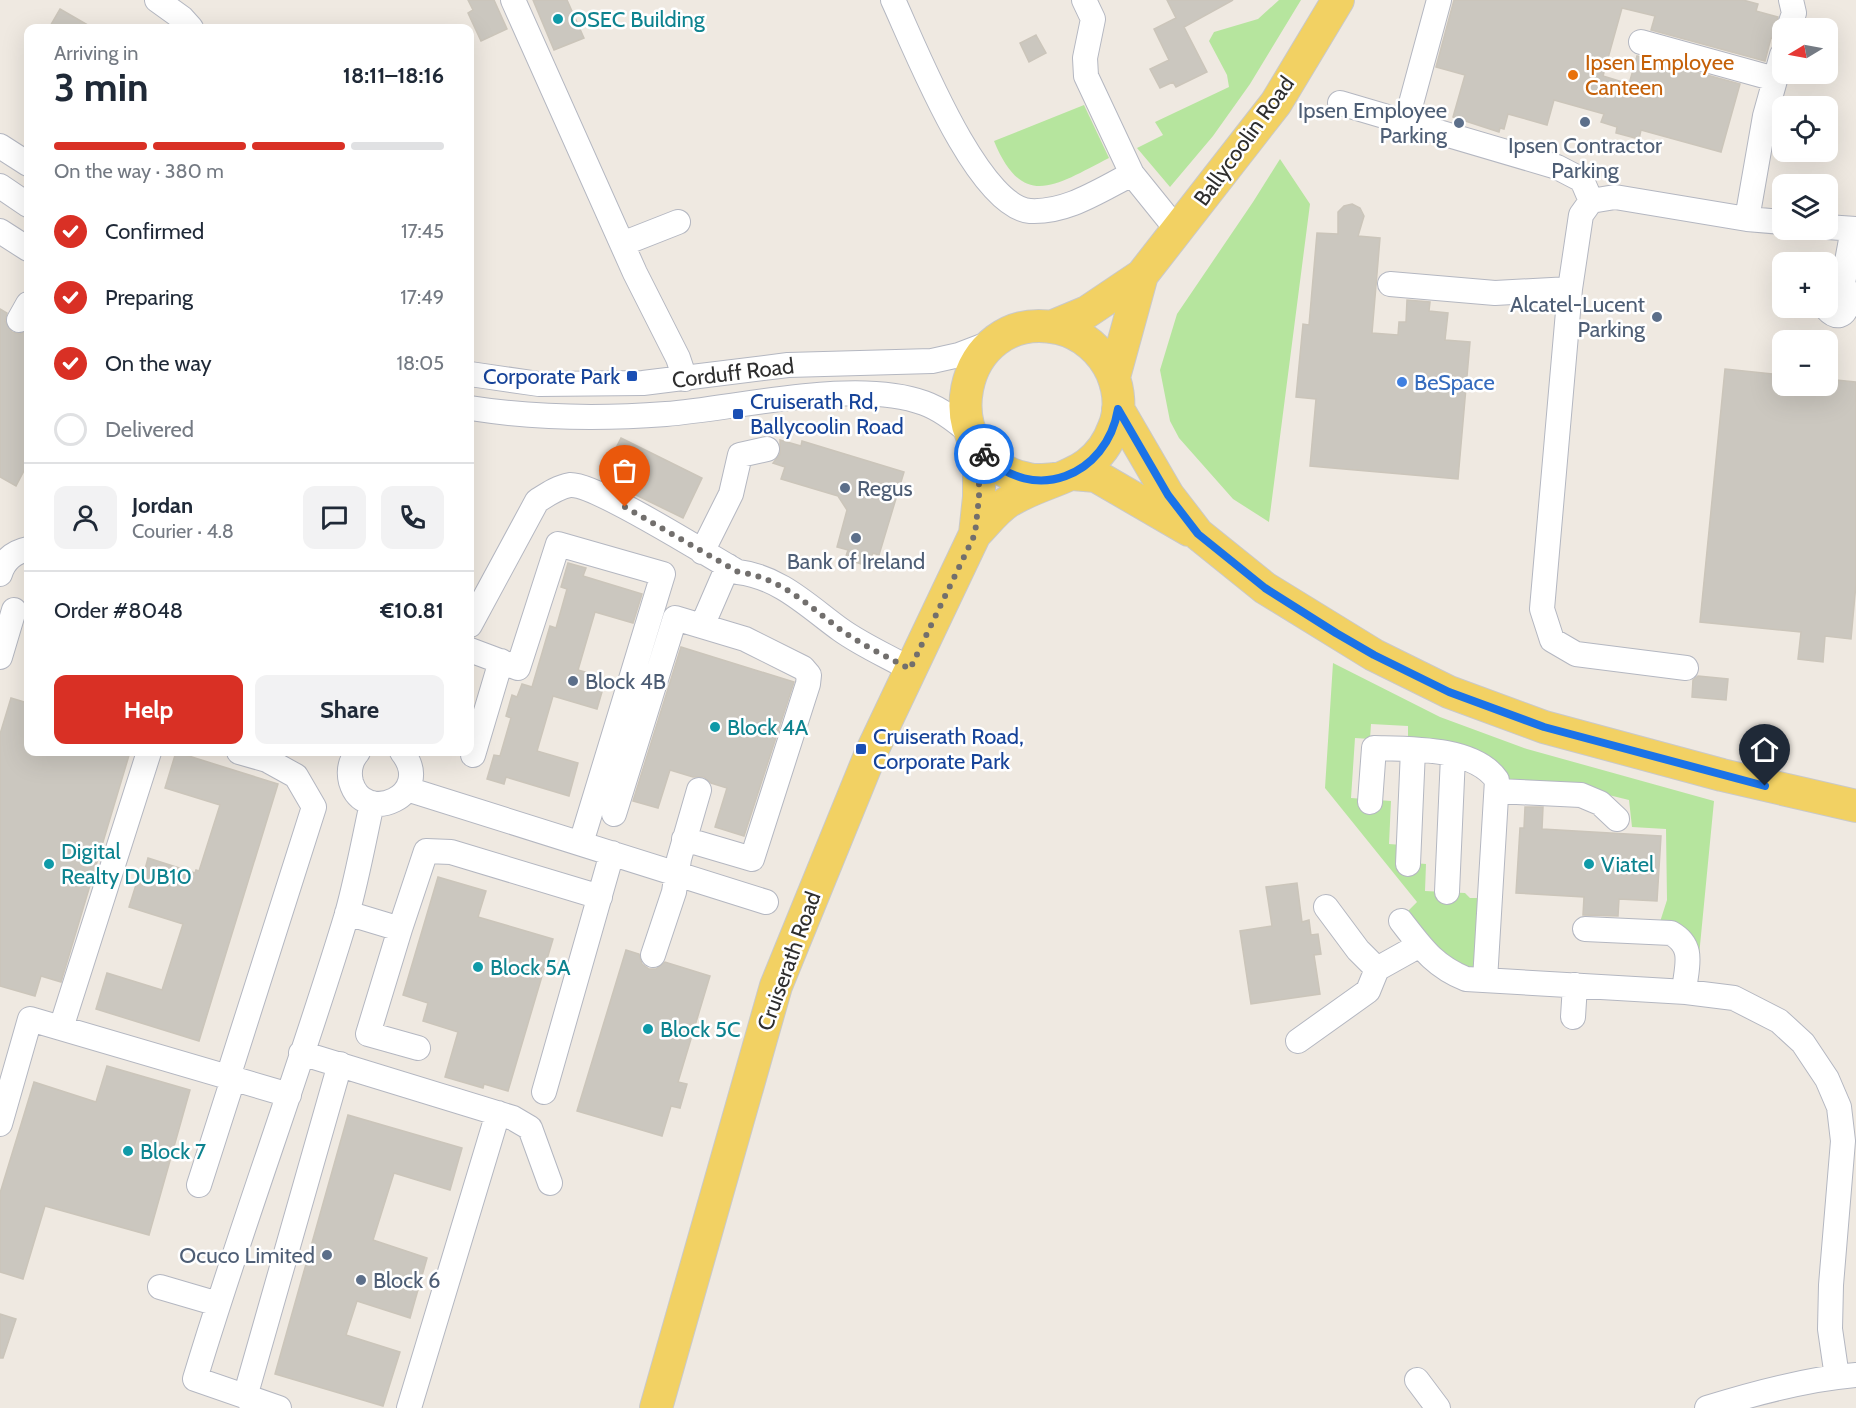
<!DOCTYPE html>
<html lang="en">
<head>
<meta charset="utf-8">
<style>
  :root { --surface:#fff; --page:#f2f2f3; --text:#1f2937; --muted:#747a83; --line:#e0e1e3; --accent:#d93025 }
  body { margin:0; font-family:Cabin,sans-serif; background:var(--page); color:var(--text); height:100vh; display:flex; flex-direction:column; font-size:22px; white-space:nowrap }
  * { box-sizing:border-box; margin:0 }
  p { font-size:20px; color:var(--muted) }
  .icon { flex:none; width:33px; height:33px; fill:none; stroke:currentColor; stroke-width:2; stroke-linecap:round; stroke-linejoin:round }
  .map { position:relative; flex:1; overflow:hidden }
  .sheet { position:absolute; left:24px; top:24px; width:450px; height:732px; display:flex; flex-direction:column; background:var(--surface); border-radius:12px; box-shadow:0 6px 24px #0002 }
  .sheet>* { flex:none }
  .needle { width:39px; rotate:260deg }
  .tools { position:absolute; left:1772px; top:18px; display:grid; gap:12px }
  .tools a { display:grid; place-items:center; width:66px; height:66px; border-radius:12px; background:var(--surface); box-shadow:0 6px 24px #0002; font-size:30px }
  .pin { position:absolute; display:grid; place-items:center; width:51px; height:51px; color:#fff; margin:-62px -26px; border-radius:50% 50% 50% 0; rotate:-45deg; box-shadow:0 0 6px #0007 }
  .pin .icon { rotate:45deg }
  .courier { position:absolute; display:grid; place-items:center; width:60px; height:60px; margin:-30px; border:4px solid #1a73e8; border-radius:50%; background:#fff; color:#222; box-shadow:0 2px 8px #0007 }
  .headline em { font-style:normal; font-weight:700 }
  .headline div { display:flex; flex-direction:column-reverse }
  .headline { display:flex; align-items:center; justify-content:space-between; height:102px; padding:0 30px }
  h1 { font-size:39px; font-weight:700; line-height:45px }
  .bar { display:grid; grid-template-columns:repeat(4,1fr); gap:9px 6px; align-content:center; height:72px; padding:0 30px }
  .bar i { height:8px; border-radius:4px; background:var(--line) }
  .bar .current { background:var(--accent) }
  .bar p { grid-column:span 4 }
  .line { display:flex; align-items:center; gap:15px; padding:0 30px; border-top:2px solid var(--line) }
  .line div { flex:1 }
  .round { display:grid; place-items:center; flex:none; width:63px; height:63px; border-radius:12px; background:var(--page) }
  ol { padding:0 30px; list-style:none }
  li { display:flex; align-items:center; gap:18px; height:66px }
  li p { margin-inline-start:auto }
  li .icon { padding:6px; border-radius:50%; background:var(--accent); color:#fff; stroke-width:4 }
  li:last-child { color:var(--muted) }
  li i { width:33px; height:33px; border:3px solid var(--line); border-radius:50% }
  .action { display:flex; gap:12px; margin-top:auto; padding:12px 30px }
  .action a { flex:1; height:69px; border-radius:12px; background:var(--accent); color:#fff; font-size:24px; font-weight:700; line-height:69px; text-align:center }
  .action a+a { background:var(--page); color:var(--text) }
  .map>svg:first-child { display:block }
  .green { fill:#b6e59e }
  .building { fill:#cbc7bf; stroke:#cbc5ba; stroke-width:1.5 }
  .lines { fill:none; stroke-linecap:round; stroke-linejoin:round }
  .minor-casing { stroke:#b4b7c1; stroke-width:26 }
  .major-casing { stroke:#c9c9c9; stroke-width:34 }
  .minor { stroke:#fff; stroke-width:24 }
  .major { stroke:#f2d163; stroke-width:32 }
  .done { stroke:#726f6d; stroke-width:6; stroke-dasharray:0 10.8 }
  .route { stroke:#1a73e8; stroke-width:8 }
  .culture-dot { fill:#0f9aa8; stroke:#fff; stroke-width:2 }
  .food-dot { fill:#e8710a; stroke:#fff; stroke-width:2 }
  .service-dot { fill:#5c6f8a; stroke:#fff; stroke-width:2 }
  .transit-dot { fill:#1a4fb4; stroke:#fff; stroke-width:2 }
  .shop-dot { fill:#3f7fe0; stroke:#fff; stroke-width:2 }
  .labels { text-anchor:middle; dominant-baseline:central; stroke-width:5; stroke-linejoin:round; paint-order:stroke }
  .culture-label { font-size:22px; fill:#0d838f; stroke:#fff; text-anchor:start }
  .food-label { font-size:22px; fill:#c56008; stroke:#fff; text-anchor:start }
  .service-label { font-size:22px; fill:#4e5e75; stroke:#fff; text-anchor:end }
  .street-label { font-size:22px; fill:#2e2e2e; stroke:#fff }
  .transit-label { font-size:22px; fill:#164399; stroke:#fff; text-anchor:start }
  .shop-label { font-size:22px; fill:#366cbe; stroke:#fff; text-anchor:start }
</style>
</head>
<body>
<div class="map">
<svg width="1856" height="1408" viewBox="0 0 1856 1408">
  <rect width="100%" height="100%" fill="#efe9e1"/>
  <path class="green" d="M1279 0H1301L1250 84 1213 136 1170 187 1137 148 1163 135 1155 122 1229 87 1227 75 1209 41 1214 32 1258 19Z
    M1084 105 1109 158C1057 184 1023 212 994 141Z
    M1280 159 1310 204 1269 522 1233 499 1179 438 1170 421 1160 370 1177 314 1253 202Z
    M1333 663 1440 717 1527 749 1714 801 1698 966 1659 925 1667 900 1666 829 1632 827 1629 800 1580 788 1517 784 1408 741V726L1371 724 1370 739 1355 738 1351 798 1391 801 1389 844 1402 845 1401 862 1426 864 1425 891 1465 893 1470 898H1483L1480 958 1471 969 1449 960 1408 911 1417 902 1325 788Z"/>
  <path class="building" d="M468 0H494L507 29 481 41 468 13 473 10Z
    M533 0H567L584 38 554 50Z
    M1167 0H1233L1184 27 1207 72 1176 87 1173 82 1160 88 1150 69 1169 60 1154 29 1176 18Z
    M1454 0H1743L1758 4 1756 11 1778 17 1775 30 1778 36 1777 39 1771 38 1765 61 1651 30 1655 16 1622 8 1603 76 1629 84 1637 56 1740 84 1721 152 1641 130 1639 139 1616 133 1617 127 1601 122 1604 114 1554 100 1547 125 1508 114 1504 129 1500 128 1499 132 1453 117 1465 75 1436 67Z
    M60 9 93 28H49Z
    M1036 35 1046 53 1029 62 1020 43Z
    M1352 204 1360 208 1364 216 1358 236 1380 238 1372 333 1398 335 1399 322H1406L1407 300 1430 302 1429 311 1448 313 1445 340 1470 342 1458 479 1310 466 1316 399 1296 397 1303 324 1309 325 1317 233 1338 234V212L1344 206Z
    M0 309 7 313 5 321 12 332 20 334 28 330V463L16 486 0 477Z
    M1725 369 1782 375V386H1827V379L1856 382V584L1851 639 1825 636 1823 662 1798 659 1801 632 1700 622Z
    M621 438 702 478 683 518 601 478Z
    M780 440 801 446 802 441 904 472 879 555 873 553 868 566 845 559 848 550 837 547 847 510 838 496 781 479 785 467 773 463 780 454Z
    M568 563 586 568 583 576 642 594 633 623 595 612 578 670 606 678 597 709 553 696 537 751 578 763 569 796 506 777 504 784 487 779 494 755 500 756 511 718 506 716 512 695 517 697 522 684 532 687 550 626 556 628 567 589 561 587Z
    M681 647 794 682 744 836 715 827 727 788 711 783 704 777H693L670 770 658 808 633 801Z
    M1698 676 1728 679 1726 700 1692 697 1693 680Z
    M11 698 28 703V752H130L61 982 41 976 35 996 0 986V734Z
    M176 752 278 784 199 1041 96 1009 107 973 162 990 183 924 129 907 140 872 144 873 148 858 195 873 196 870 199 871 220 805 165 788Z
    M1525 807H1543L1542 829 1661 836 1657 901 1619 899 1618 916 1583 915 1584 897 1516 893 1520 828H1524Z
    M438 877 486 891 478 917 553 939 508 1091 484 1084 483 1088 445 1077 458 1032 423 1021 428 1003 403 995Z
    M1297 883 1302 922 1309 920 1311 935 1318 934 1321 954 1314 955 1320 994 1251 1004 1240 931 1272 926 1266 887Z
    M626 950 639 954 642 964 649 969H656L665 962 710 976 678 1082 687 1084 680 1108 671 1106 662 1136 577 1111Z
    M107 1066 190 1090 149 1235 45 1206 23 1279 0 1272V1193L34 1082 96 1102Z
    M348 1115 462 1148 450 1190 394 1173 373 1240 427 1258 410 1318 357 1301 346 1335 400 1352 383 1406 275 1374Z
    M0 1314 16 1319 3 1358H0Z"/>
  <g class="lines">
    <g class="minor-casing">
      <path id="minor" d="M157 0 182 18 191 28
        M513 0 635 273 678 358 685 379
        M893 0C914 45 977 207 1030 211 1067 213 1100 190 1132 174
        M1084 0 1093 19 1085 58 1086 76 1132 174 1178 231
        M1789 28 1794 13 1791 0
        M1641 42 1775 79
        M1340 103 1557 167 1582 180 1591 201
        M1406 122 1439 0
        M0 146 28 164
        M0 186 28 205
        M1747 219 1765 116 1782 55
        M1827 227 1856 229
        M0 231 28 249
        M622 244 678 222
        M1843 283 1853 229
        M1390 284 1495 293 1570 289
        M1826 308C1848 333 1856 286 1838 283L1827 289
        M19 320 28 304
        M470 374 539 384 643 383 788 365 932 361 959 355 993 342
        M470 408C534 418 600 419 666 414 739 408 856 378 924 403 941 409 956 421 970 433
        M702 552 731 494 740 455 767 449
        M0 574C4 560 14 552 28 549
        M470 625 537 501C548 494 558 487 570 485 595 483 709 556 738 572 780 577 809 607 841 630 862 645 887 656 910 669
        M702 626 728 566
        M470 650 518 668 558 544 663 574 581 843
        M0 657 14 610
        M1686 668 1576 654 1552 640 1542 609 1570 289 1581 215 1591 201 1615 197 1747 219 1782 222
        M358 752C351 760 348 770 351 782 364 827 436 795 402 752
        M473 755 501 661
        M407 789 766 902
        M1497 791 1581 795 1600 803 1617 819
        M1370 802 1374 748C1410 749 1474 747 1497 780L1485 980
        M614 814 675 618 745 639 803 668 809 675 808 684 752 859 684 839
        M1408 864 1413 750
        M1447 892 1453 756
        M1326 907 1358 950 1377 969
        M347 913 400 929 426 851 451 852 600 897
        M1401 921C1422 948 1434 966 1466 979L1686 992 1734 998 1779 1021 1803 1043 1827 1079 1839 1107 1843 1141 1831 1285 1830 1329 1837 1377
        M400 929 368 1034 418 1048
        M1585 929 1671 933C1696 947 1686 967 1684 992
        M653 955 674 892 679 859 699 790
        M1573 1017 1575 985
        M61 1028 149 752
        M1298 1041 1368 991 1377 969 1420 945
        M301 1053 513 1118 530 1128 550 1183
        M228 1077 314 807 296 776 267 760 239 752
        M544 1092 612 853
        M0 1124 30 1019 289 1095
        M199 1185 233 1079
        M160 1287 218 1304
        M1417 1380 1438 1408
        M245 1397 340 1064
        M279 1408 195 1379C242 1223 300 1070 347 914 357 878 364 840 372 803
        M409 1408 498 1113
        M1707 1408C1755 1393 1806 1379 1856 1375"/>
    </g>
    <g class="major-casing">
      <path id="major" d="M1051 327 1087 312 1142 275 1276 103 1338 0
        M1114 377 1142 275
        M1118 409 1168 495 1198 534 1265 588 1374 655 1449 692 1544 727 1722 775 1856 806
        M1073 474 1096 476 1189 530
        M975 534C986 523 998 507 1011 500 1052 476 1096 478 1114 427 1121 410 1119 390 1112 373 1102 351 1083 334 1058 328 957 307 927 459 1028 479 1036 481 1046 480 1055 479
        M656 1408 776 986 871 753 975 534 979 497V449"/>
    </g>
    <use href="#minor" class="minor"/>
    <use href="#major" class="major"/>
  </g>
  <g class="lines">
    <path class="done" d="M625 507 738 572C780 577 809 606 841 630 862 645 887 657 910 669L975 534 979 497V449L984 454"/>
    <path class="route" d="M984 454C1033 506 1107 476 1118 409L1168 495 1198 534 1265 588 1336 633 1374 655 1449 692 1544 727 1765 786"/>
  </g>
  <g class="culture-dot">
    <circle cx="558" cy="19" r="6"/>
    <circle cx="715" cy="727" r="6"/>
    <circle cx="49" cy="864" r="6"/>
    <circle cx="1589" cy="864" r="6"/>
    <circle cx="478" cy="967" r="6"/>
    <circle cx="648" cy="1029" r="6"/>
    <circle cx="128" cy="1151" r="6"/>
  </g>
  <circle class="food-dot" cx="1573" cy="75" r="6"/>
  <g class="service-dot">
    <circle cx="1585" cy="122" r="6"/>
    <circle cx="1459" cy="123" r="6"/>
    <circle cx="1657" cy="317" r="6"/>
    <circle cx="845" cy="488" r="6"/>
    <circle cx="856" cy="538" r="6"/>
    <circle cx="573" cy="681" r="6"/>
    <circle cx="327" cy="1255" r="6"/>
    <circle cx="361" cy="1280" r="6"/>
  </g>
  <g class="transit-dot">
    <rect x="626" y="370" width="12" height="12" rx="3"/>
    <rect x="732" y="408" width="12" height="12" rx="3"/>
    <rect x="855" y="743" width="12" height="12" rx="3"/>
  </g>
  <circle class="shop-dot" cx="1402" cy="382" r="6"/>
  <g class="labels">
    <g class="culture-label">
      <text x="570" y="19">OSEC Building</text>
      <text x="727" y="727">Block 4A</text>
      <text x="61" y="851">Digital<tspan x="61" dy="25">Realty DUB10</tspan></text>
      <text x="1601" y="864">Viatel</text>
      <text x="490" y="967">Block 5A</text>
      <text x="660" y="1029">Block 5C</text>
      <text x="140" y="1151">Block 7</text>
    </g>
    <g class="food-label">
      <text x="1585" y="62">Ipsen Employee<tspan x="1585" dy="25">Canteen</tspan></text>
    </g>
    <g class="service-label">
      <text x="1447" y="110">Ipsen Employee<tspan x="1447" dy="25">Parking</tspan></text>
      <text x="1585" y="145" text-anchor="middle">Ipsen Contractor<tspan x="1585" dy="25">Parking</tspan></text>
      <text x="1645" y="304">Alcatel-Lucent<tspan x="1645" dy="25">Parking</tspan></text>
      <text x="857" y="488" text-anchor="start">Regus</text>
      <text x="856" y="561" text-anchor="middle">Bank of Ireland</text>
      <text x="585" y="681" text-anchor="start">Block 4B</text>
      <text x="315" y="1255">Ocuco Limited</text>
      <text x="373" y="1280" text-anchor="start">Block 6</text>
    </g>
    <g class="street-label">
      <text transform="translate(1244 141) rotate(-54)">Ballycoolin Road</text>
      <text transform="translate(733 373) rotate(-7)">Corduff Road</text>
      <text transform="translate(789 961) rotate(-70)">Cruiserath Road</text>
    </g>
    <g class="transit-label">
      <text x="620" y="376" text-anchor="end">Corporate Park</text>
      <text x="750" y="401">Cruiserath Rd,<tspan x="750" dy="25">Ballycoolin Road</tspan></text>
      <text x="873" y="736">Cruiserath Road,<tspan x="873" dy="25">Corporate Park</tspan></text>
    </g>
    <g class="shop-label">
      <text x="1414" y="382">BeSpace</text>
    </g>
  </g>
</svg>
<div class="tools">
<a><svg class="needle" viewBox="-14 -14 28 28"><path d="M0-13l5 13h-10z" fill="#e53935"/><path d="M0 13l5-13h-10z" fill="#747a83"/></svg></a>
<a><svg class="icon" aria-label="locate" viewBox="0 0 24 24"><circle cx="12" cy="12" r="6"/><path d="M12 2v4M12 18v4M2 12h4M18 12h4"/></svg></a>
<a><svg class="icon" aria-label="layers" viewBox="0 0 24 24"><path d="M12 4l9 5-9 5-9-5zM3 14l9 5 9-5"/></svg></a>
<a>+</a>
<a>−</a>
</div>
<div class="pin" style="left:625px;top:507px;background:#ea580c"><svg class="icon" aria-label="bag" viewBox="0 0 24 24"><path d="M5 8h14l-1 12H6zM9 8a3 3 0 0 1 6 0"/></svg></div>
<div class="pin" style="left:1765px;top:786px;background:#1f2937"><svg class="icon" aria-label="home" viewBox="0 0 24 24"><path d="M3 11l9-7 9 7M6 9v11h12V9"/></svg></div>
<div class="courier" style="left:984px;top:454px"><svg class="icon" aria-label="bike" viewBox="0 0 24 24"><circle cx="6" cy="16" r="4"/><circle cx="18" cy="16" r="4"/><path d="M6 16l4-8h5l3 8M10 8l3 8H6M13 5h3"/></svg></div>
<section class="sheet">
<div class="headline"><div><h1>3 min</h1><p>Arriving in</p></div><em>18:11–18:16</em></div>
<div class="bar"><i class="current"></i><i class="current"></i><i class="current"></i><i></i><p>On the way · 380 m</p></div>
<ol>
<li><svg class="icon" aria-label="check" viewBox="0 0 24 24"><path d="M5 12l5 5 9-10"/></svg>Confirmed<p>17:45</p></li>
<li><svg class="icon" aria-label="check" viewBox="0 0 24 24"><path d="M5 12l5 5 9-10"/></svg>Preparing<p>17:49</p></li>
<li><svg class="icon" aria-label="check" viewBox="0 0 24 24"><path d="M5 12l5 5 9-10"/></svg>On the way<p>18:05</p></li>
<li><i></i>Delivered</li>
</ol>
<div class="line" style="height:108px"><a class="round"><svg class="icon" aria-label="person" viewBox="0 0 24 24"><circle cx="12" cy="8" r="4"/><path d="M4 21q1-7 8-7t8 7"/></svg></a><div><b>Jordan</b><p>Courier · 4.8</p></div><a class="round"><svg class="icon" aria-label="chat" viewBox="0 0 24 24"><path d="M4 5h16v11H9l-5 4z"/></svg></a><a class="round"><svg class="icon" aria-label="phone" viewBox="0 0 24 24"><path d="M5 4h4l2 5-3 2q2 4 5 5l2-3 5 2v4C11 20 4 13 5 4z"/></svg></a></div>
<div class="line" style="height:78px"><div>Order #8048</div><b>€10.81</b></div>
<div class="action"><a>Help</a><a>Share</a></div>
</section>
</div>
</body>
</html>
